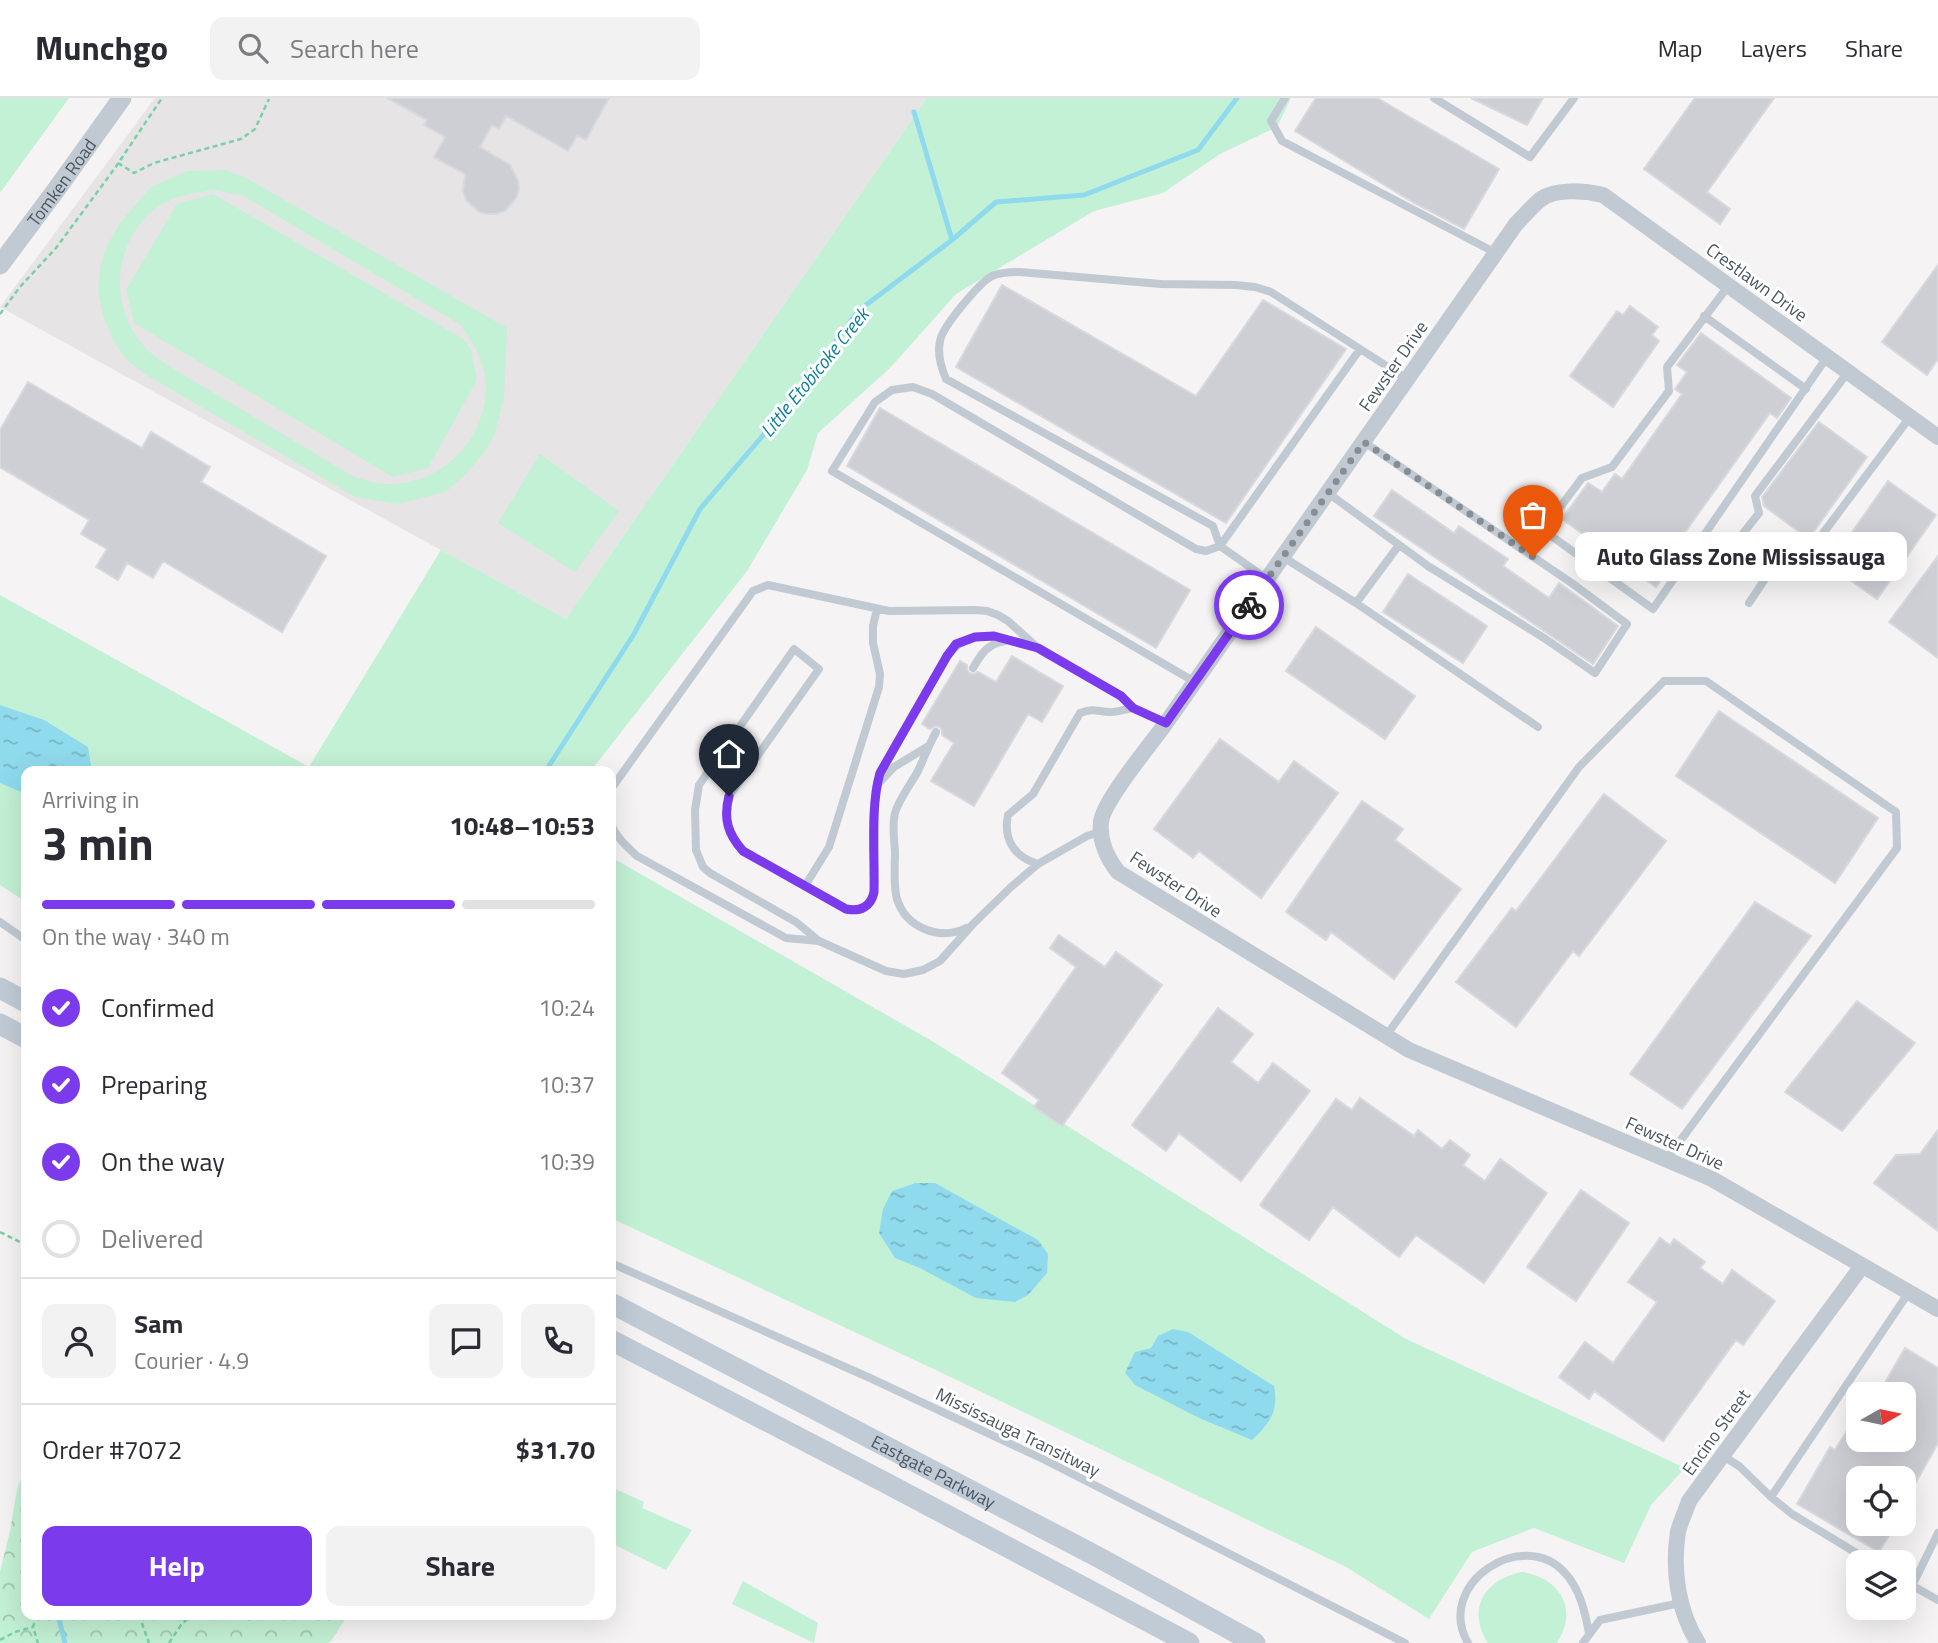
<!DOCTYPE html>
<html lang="en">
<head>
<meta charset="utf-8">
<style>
  :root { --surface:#fff; --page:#f2f2f3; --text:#2b2b33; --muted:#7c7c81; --line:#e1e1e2; --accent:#7c3aed }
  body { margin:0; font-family:"Titillium Web",sans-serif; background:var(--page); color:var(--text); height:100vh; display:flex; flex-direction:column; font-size:26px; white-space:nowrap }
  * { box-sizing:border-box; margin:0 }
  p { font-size:23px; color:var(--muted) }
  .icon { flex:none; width:38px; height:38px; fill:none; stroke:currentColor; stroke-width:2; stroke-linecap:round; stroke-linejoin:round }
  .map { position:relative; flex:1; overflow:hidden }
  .sheet { position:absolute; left:21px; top:668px; width:595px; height:854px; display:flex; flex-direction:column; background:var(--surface); border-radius:14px; box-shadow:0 7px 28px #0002 }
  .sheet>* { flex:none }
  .needle { width:46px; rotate:81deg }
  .controls { position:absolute; left:1846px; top:1284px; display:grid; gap:14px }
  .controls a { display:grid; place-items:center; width:70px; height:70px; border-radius:14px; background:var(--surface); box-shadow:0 7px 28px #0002; font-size:35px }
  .pin { position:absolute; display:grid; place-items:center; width:60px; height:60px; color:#fff; margin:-72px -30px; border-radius:50% 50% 50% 0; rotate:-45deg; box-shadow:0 0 7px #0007 }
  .pin .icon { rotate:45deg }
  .courier { position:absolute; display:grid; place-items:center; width:70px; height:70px; margin:-35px; border:5px solid #7c3aed; border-radius:50%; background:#fff; color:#222; box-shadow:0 2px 9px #0007 }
  .bubble { position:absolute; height:49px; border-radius:14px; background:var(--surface); box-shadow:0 7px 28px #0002; font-size:23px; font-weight:700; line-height:49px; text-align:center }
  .head em { font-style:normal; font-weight:700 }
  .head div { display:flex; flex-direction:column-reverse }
  .head { display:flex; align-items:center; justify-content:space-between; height:119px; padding:0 21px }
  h1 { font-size:46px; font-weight:700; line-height:52px }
  .bar { display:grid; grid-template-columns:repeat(4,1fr); gap:10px 7px; align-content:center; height:84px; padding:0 21px }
  .bar i { height:9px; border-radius:5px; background:var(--line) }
  .bar .current { background:var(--accent) }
  .bar p { grid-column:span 4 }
  .line { display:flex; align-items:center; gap:18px; padding:0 21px; border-top:2px solid var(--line) }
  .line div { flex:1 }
  .round { display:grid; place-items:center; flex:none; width:74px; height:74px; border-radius:14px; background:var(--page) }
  ol { padding:0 21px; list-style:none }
  li { display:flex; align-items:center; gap:21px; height:77px }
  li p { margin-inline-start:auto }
  li .icon { padding:7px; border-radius:50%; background:var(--accent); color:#fff; stroke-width:4 }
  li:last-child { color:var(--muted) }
  li i { width:38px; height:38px; border:4px solid var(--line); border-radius:50% }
  .action { display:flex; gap:14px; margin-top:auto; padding:14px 21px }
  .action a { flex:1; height:80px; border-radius:14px; background:var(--accent); color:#fff; font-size:28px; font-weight:700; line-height:80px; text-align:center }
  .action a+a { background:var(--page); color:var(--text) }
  header { display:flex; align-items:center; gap:42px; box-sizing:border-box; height:98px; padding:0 35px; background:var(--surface); border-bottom:2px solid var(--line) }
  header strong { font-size:33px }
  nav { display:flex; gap:38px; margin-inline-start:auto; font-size:24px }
  .search { width:490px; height:63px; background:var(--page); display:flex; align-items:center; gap:18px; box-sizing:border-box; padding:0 24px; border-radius:14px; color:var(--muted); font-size:26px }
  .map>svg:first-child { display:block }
  .education { fill:#e6e4e5 }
  .green { fill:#c3f1d5; fill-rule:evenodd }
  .park { fill:url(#park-crowns) }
  .water { fill:url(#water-ripples) }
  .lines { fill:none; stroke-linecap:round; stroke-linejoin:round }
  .stream { stroke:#90daee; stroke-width:5 }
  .building { fill:#cdcfd5; stroke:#d7d9de; stroke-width:2 }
  .path { stroke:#7ad0a6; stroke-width:2.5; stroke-dasharray:5 3.5; stroke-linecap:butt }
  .service { stroke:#c1cad2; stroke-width:8 }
  .minor { stroke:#c1cad2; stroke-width:16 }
  .tertiary { stroke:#c1cad2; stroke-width:19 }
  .secondary { stroke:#c1cbd6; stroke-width:21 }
  .done { stroke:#868d94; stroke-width:7; stroke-dasharray:0 12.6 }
  .route { stroke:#7c3aed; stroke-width:9 }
  .labels { text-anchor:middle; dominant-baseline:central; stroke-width:6; stroke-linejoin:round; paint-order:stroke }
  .street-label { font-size:18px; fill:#4a5661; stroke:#fff }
  .water-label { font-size:19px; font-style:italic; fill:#0c7c9b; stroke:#fff }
</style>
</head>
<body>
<header>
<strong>Munchgo</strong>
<div class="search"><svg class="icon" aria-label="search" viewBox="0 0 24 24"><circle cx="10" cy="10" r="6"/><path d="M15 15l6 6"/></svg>Search here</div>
<nav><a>Map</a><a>Layers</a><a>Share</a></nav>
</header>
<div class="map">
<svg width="1938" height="1545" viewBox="0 0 1938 1545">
  <defs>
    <pattern id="park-crowns" width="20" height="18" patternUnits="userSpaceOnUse" patternTransform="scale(1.75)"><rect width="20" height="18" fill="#c3f1d5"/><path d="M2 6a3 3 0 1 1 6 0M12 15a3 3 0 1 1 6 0" fill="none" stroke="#a0c6b0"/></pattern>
    <pattern id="water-ripples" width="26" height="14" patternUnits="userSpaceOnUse" patternTransform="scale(1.75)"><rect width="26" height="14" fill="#90daee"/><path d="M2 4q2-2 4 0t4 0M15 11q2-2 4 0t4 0" fill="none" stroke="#78b4c4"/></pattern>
  </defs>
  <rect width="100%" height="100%" fill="#f5f3f3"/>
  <path class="education" d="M155 0H927L566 521 0 209Z"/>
  <path class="green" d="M0 0H69L0 95Z
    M927 0H1291L1277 29 1220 56 1163 95 1094 113 956 196 890 270 818 335 807 372 747 473 590 674H26V804L0 787V497L309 669 441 452 566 521Z
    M225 72 246 80 507 230 504 300 494 338 483 356 463 379 445 394 398 406 355 399 145 276 128 263 115 245 103 218 98 192 100 169 107 148 120 125 150 90 187 73ZM213 92 242 97 461 227C473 245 485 264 486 286 487 341 442 388 386 386 376 386 365 382 354 379L167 267C158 260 149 255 142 246 108 206 114 142 156 110 173 98 193 95 213 92Z
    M213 96 463 241 471 251 477 282 428 370 393 379 134 225 126 192 177 106Z
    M540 356 619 413 575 474 498 425Z
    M611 759 932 943 1406 1241 1685 1370 1651 1407 1624 1465 1534 1430 1472 1454 1429 1521 1346 1469 940 1274 611 1120Z
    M611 1389 644 1404 642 1410 692 1432 666 1472 611 1445Z
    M1522 1474C1560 1480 1579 1511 1557 1545H1488C1466 1511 1485 1481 1522 1474Z
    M743 1483 818 1525 814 1545 732 1506Z"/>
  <path class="park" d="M26 1366V1517H348L331 1543 328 1545H0V1474L10 1433 17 1392Z"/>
  <path class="water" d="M0 607 44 622 88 649 92 674H26V696L0 685Z
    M916 1085H935L1038 1142 1048 1156 1047 1175 1028 1197 1015 1204 976 1200 920 1170 895 1160 879 1135 883 1111 892 1093Z
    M1173 1231 1188 1234 1274 1288C1279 1313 1270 1325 1252 1342L1199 1320 1135 1287 1125 1275 1135 1254 1151 1250 1158 1238Z"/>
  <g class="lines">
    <path class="stream" d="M914 14 952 142
      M545 674 634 536 700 411 795 300 858 213 952 142 996 104 1084 97 1198 52 1237 0
      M58 1517 65 1545"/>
  </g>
  <path class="building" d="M387 0H609L586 42 577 38 568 53 506 18 499 31 492 27 480 49 510 67 518 82 519 91 516 100 505 113 496 116H487L479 114 466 102 463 93 465 76 434 59 445 39 424 27 427 22Z
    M1316 0H1377L1499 71 1464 131 1414 105 1295 33Z
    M1471 0H1543L1527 27Z
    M1695 0H1774L1707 94 1730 111 1720 126 1644 71Z
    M1938 167V261L1927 277 1882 244Z
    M1002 187 1196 298 1263 202 1346 251 1226 425 956 269Z
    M1630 208 1658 229 1652 237 1659 243 1613 309 1570 278 1617 213 1623 217Z
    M1701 235 1791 300 1777 320 1770 315 1676 447 1682 452 1656 489 1562 421 1588 385 1602 394 1615 376 1622 381 1682 296 1675 291 1687 274 1677 267Z
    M28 284 142 350 151 334 210 369 201 384 326 458 282 534 163 463 153 480 127 465 118 482 96 469 107 451 81 436 89 422 0 369V332Z
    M880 310 1190 492 1156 550 847 368Z
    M1819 324 1867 359 1812 436 1806 439 1764 408 1762 399Z
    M1888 383 1936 417 1877 501 1829 467Z
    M1392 392 1454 435 1459 428 1508 461 1503 468 1549 500 1559 485 1618 528 1593 566 1374 418Z
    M1938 458V560L1889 524Z
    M1408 476 1487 528 1463 565 1383 514Z
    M1316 529 1415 598 1385 641 1286 573Z
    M1012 558 1063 588 1042 624 1028 616 974 708 931 683 954 645 942 637V633L940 629 935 628 930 631 922 626 960 563 967 567V571L969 575 974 576 978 574 996 584Z
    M1719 613 1878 720 1835 785 1676 678Z
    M1220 641 1279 684 1294 663 1338 695 1261 800 1199 753 1193 760 1154 731Z
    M1604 696 1666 743 1579 858 1573 853 1516 929 1456 884 1512 810 1516 813Z
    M1362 703 1403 731 1395 742 1461 791 1394 881 1331 834 1326 842 1286 814Z
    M1755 804 1811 838 1682 1011 1630 976Z
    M1059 837 1105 869 1116 854 1162 887 1062 1028 1034 1009 1039 1002 1002 975 1076 869 1050 850Z
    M1857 903 1915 945 1842 1033 1785 994Z
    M1218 910 1253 936 1231 964 1258 985 1273 965 1310 993 1241 1083 1179 1035 1166 1053 1132 1027Z
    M1360 1000 1414 1038 1418 1032 1442 1051 1450 1042 1470 1057 1463 1067 1485 1083 1500 1061 1547 1095 1484 1185 1416 1137 1399 1159 1333 1109 1309 1142 1260 1107 1336 1001 1352 1012Z
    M1938 1032V1133L1874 1085 1896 1057 1920 1056Z
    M1581 1092 1629 1125 1576 1203 1527 1169Z
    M1660 1140 1670 1147 1674 1141 1705 1164 1700 1170 1723 1186 1732 1172 1775 1203 1743 1247 1736 1242 1663 1343 1594 1293 1589 1301 1559 1279 1585 1244 1613 1265 1657 1204 1628 1184Z
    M1905 1250 1938 1270V1345L1904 1406V1381H1858V1426H1896L1879 1454 1797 1406 1830 1349 1835 1352 1858 1315V1342H1904V1297H1878Z"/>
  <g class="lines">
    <path class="path" d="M118 65 134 75 154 65 241 41 255 31 269 1
      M0 216 19 190 56 150 115 70 162 0
      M0 1134 26 1147
      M37 1517 33 1529 38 1545
      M139 1517 149 1545
      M0 1542 15 1534 33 1529
      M169 1545 181 1527 191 1517"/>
    <path class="service" d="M1285 0 1271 23 1282 43 1496 155
      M1434 0 1530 59 1574 0
      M1729 187 1667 269 1669 293 1612 369 1582 380 1543 432 1653 511 1827 259
      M1704 218 1806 291
      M1328 395 1428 468 1544 540 1595 575 1627 526 1573 486 1364 344
      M1283 459 1356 505 1399 447
      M1716 470 1759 415 1755 398 1848 274
      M1267 481 1220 448 1213 428 946 281C941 269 937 256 940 243 942 229 980 184 992 178 1001 174 1011 174 1020 174L1161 186 1235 187 1255 189 1271 194 1407 281
      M1356 505 1538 629
      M1749 505 1787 448 1809 445 1821 438 1910 319
      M1038 550C1006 541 971 526 947 558L880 675 876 689 875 704 874 795C871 809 860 814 846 811L743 753C727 736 724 721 729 698L819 571 794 551 699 687 695 712 696 752 703 769 710 775 796 824 819 843 886 873 904 876 923 872 940 863 973 826 1011 789 1038 766 1087 738 1102 733
      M973 570C981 556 987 546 1005 543
      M1195 584 832 373 875 304 892 292 913 289 932 296 1196 451 1206 453 1220 448 1360 251
      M936 634C929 647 924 660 918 673 911 686 899 701 895 715 892 727 894 741 895 753 895 768 893 787 897 801 906 830 940 843 966 830
      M877 687 894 669 927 649
      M611 691 753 493 768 487 889 513 975 512 987 513 998 517 1008 523 1038 550 1121 598 1133 610 1166 625
      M611 726C616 739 626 748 637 758L786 840 819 843
      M1038 766C1014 759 1003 741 1008 717L1033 696 1080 615C1093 610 1096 613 1109 614 1116 615 1125 611 1133 610
      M805 788 829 749 879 589 880 576 873 545V528L877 511
      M0 824 26 842
      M1386 938 1579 669 1664 583H1706L1896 714 1897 750 1666 1062
      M611 1165 870 1280 1043 1361 1405 1545
      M1723 1358 1739 1368 1771 1399 1909 1194
      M1771 1399 1792 1416 1873 1465
      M1904 1483 1938 1502
      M1912 1488 1938 1435
      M1468 1545C1434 1486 1523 1428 1565 1475 1580 1491 1585 1514 1589 1535
      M1583 1545 1600 1522 1680 1505"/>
    <path class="minor" d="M1938 339 1603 97C1586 93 1556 90 1541 101 1532 108 1524 118 1516 126L1166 625C1152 645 1103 703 1101 724 1099 744 1107 760 1118 774L1409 952 1712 1081 1938 1211
      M1698 1545C1678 1513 1672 1472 1678 1434 1680 1424 1686 1413 1689 1403L1862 1168"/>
    <path class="tertiary" id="s1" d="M0 167 56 92 122 0"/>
    <g class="secondary">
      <path d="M0 890 26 904"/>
      <path d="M0 926 26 940"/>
      <path id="s2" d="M611 1205 1098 1459 1255 1545"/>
      <path d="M611 1242 886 1385 1189 1545"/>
    </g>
  </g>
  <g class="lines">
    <path class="done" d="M1249 507 1364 344 1533 459"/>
    <path class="route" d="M729 698C723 721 728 736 743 753L846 811C860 814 871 809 874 794 875 758 870 710 880 675L947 558 956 546 975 539 994 538 1038 550 1121 598 1133 610 1166 625 1249 507"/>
  </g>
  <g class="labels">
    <g class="street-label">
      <text stroke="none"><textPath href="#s1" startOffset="103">Tomken Road</textPath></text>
      <text transform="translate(1757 184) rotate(36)">Crestlawn Drive</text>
      <text transform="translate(1393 268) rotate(-55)">Fewster Drive</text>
      <text transform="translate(1176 786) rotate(33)">Fewster Drive</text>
      <text transform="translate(1675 1045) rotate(24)">Fewster Drive</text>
      <text transform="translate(1018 1334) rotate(26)">Mississauga Transitway</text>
      <text transform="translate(1716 1334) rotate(-54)">Encino Street</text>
      <text stroke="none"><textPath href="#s2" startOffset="364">Eastgate Parkway</textPath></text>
    </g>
    <g class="water-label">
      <text transform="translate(814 274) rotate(-51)">Little Etobicoke Creek</text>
    </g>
  </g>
</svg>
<div class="controls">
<a><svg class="needle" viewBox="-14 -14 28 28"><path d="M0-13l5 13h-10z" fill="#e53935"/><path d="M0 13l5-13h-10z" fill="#7c7c81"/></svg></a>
<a><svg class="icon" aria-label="locate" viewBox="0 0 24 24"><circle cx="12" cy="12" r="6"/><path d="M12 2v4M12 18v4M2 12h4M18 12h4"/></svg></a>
<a><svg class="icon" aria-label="layers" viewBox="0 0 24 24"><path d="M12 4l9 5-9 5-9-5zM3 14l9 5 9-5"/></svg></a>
</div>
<div class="pin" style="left:1533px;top:459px;background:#ea580c"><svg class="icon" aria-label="bag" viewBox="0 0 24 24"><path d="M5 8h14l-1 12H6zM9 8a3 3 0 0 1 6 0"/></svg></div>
<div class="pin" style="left:729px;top:698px;background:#1f2937"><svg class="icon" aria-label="home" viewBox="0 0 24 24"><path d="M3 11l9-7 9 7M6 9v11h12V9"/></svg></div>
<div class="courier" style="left:1249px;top:507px"><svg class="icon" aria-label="bike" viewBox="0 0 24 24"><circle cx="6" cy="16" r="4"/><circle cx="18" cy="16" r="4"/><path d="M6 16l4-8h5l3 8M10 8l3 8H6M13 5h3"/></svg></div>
<div class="bubble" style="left:1575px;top:434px;width:332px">Auto Glass Zone Mississauga</div>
<section class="sheet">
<div class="head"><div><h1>3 min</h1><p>Arriving in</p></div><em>10:48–10:53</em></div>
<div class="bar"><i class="current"></i><i class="current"></i><i class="current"></i><i></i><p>On the way · 340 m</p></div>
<ol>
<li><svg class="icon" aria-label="check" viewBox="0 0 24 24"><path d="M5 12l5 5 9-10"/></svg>Confirmed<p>10:24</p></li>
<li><svg class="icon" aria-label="check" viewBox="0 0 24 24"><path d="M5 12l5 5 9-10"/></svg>Preparing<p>10:37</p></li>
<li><svg class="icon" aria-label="check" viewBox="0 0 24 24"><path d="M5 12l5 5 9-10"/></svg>On the way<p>10:39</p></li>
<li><i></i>Delivered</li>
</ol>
<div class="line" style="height:126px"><a class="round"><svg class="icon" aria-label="person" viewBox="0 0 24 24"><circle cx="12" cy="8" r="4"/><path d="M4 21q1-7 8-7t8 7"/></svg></a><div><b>Sam</b><p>Courier · 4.9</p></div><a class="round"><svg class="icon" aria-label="chat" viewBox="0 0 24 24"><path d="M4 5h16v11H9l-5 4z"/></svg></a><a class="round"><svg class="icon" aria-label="phone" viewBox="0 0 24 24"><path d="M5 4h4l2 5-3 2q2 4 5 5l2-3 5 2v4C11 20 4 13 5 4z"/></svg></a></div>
<div class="line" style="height:91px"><div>Order #7072</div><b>$31.70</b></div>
<div class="action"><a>Help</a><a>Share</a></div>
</section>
</div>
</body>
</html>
